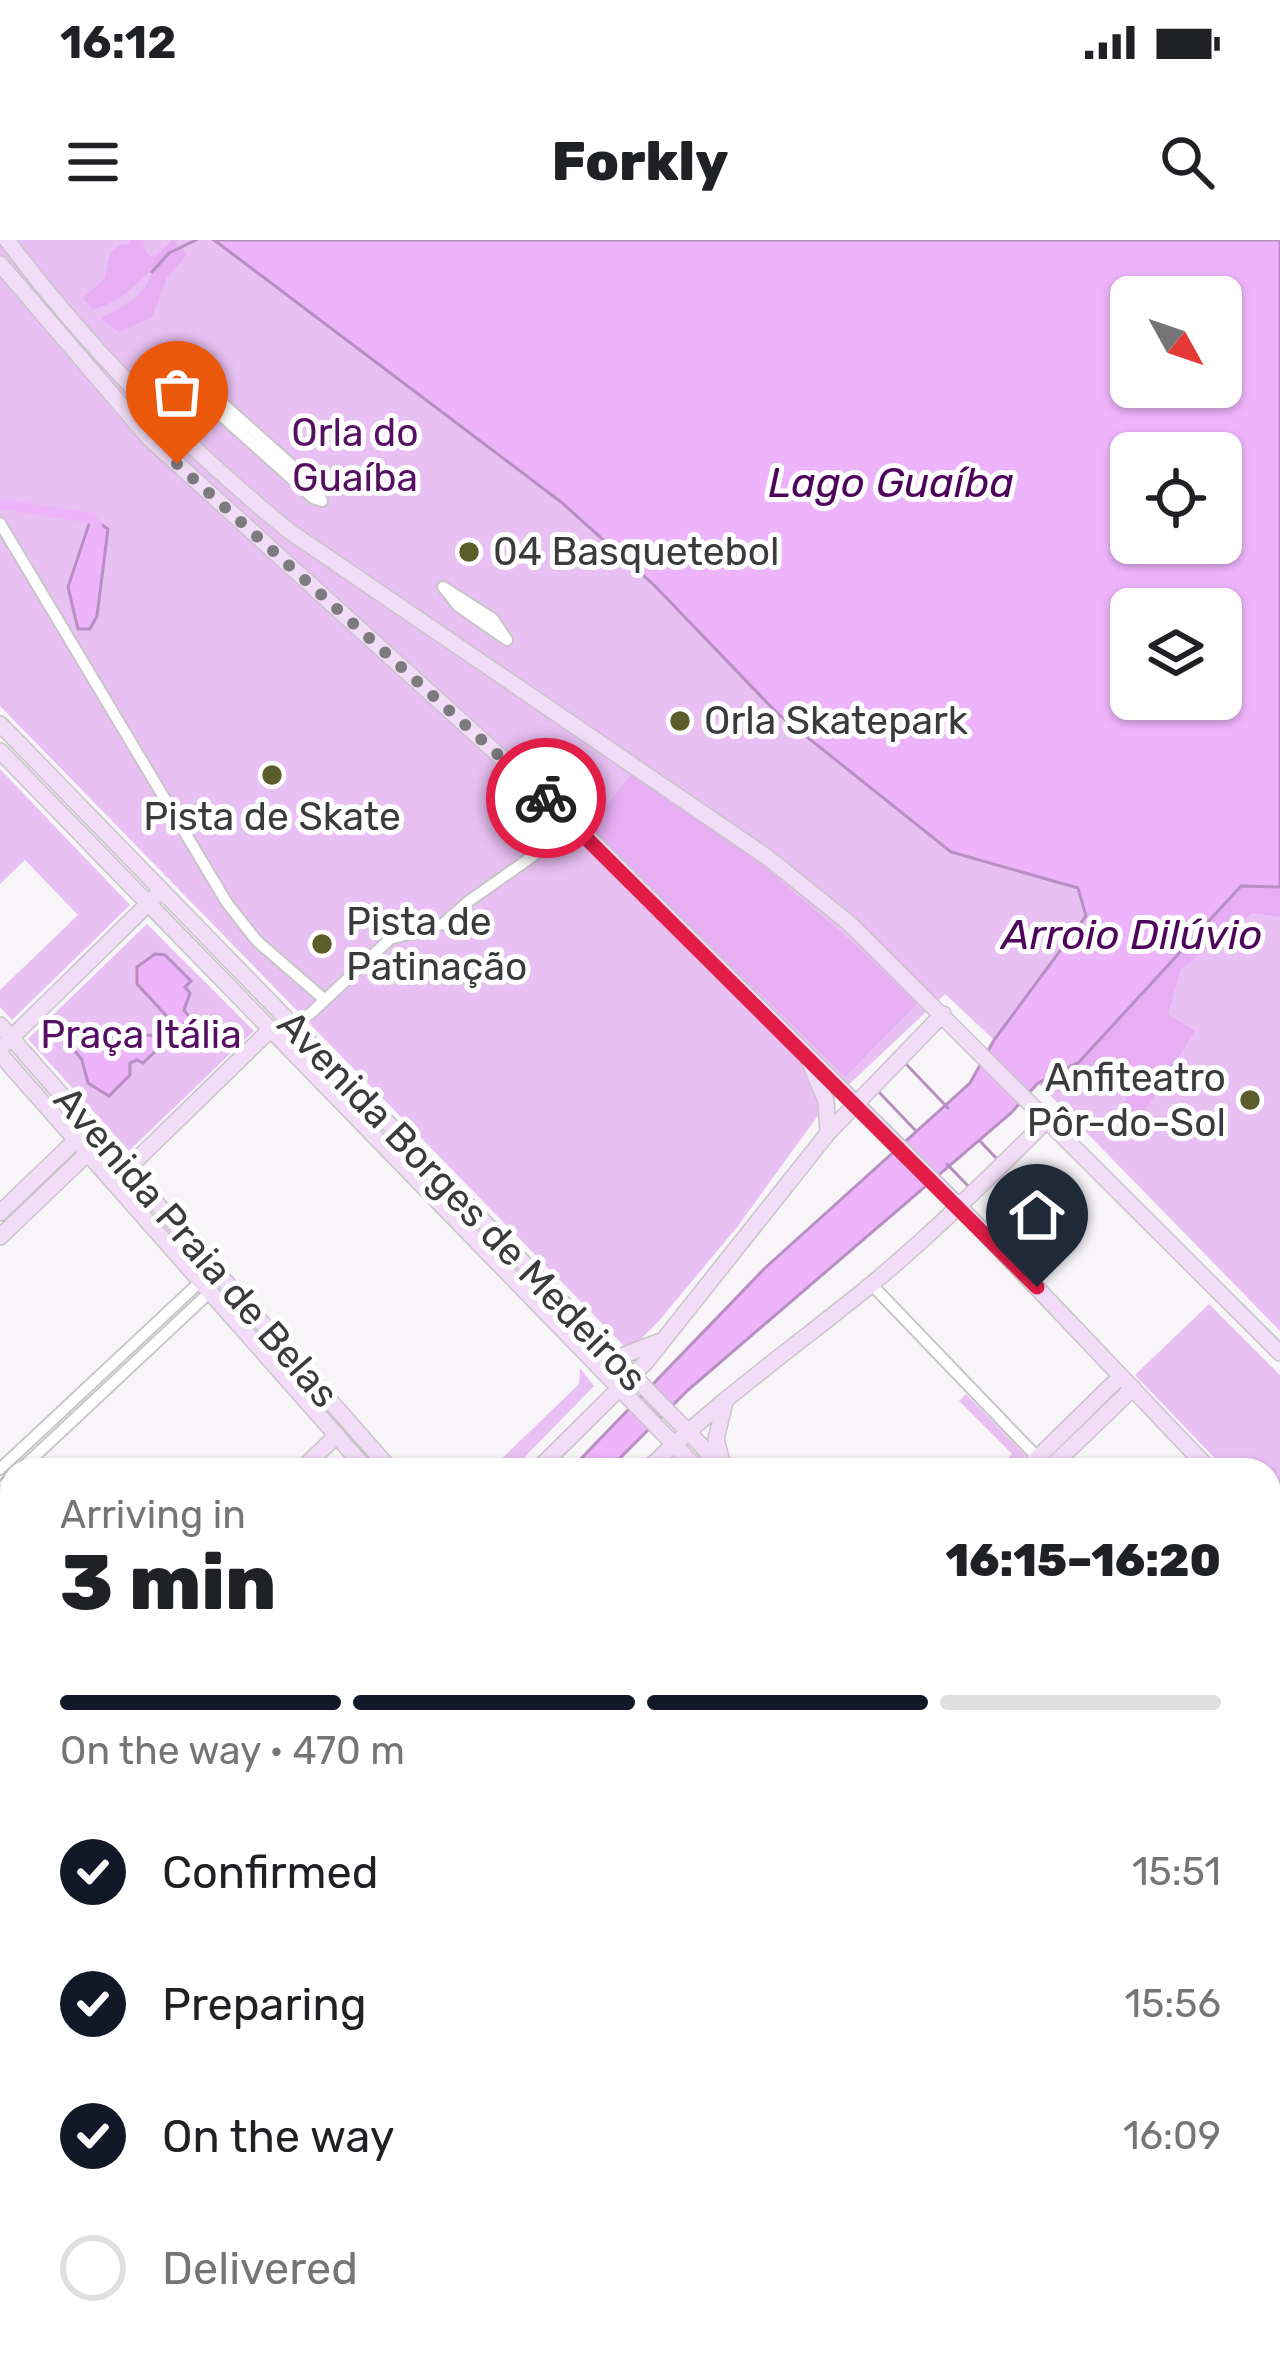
<!DOCTYPE html>
<html lang="en">
<head>
<meta charset="utf-8">
<style>
  :root { --surface:#fff; --page:#f2f2f2; --text:#202124; --muted:#757577; --line:#e0e0e0; --accent:#111827 }
  body { margin:0; font-family:Rubik,sans-serif; background:var(--page); color:var(--text); height:100vh; display:flex; flex-direction:column; font-size:45px; white-space:nowrap }
  * { box-sizing:border-box; margin:0 }
  p { font-size:39px; color:var(--muted) }
  .icon { flex:none; width:66px; height:66px; fill:none; stroke:currentColor; stroke-width:2; stroke-linecap:round; stroke-linejoin:round }
  .map { position:relative; flex:1; overflow:hidden }
  .side { position:absolute; left:0px; top:1218px; width:1281px; height:903px; display:flex; flex-direction:column; background:var(--surface); border-radius:36px 36px 0 0; box-shadow:0 3px 9px #0004 }
  .side>* { flex:none }
  .needle { width:78px; rotate:130deg }
  .buttons { position:absolute; left:1110px; top:36px; display:grid; gap:24px }
  .buttons a { display:grid; place-items:center; width:132px; height:132px; border-radius:18px; background:var(--surface); box-shadow:0 3px 9px #0004; font-size:60px }
  .pin { position:absolute; display:grid; place-items:center; width:102px; height:102px; color:#fff; margin:-123px -51px; border-radius:50% 50% 50% 0; rotate:-45deg; box-shadow:0 0 12px #0007 }
  .pin .icon { rotate:45deg }
  .courier { position:absolute; display:grid; place-items:center; width:120px; height:120px; margin:-60px; border:9px solid #e11d48; border-radius:50%; background:#fff; color:#222; box-shadow:0 3px 15px #0007 }
  .head em { font-style:normal; font-weight:800 }
  .head div { display:flex; flex-direction:column-reverse }
  .head { display:flex; align-items:center; justify-content:space-between; height:204px; padding:0 60px }
  h1 { font-size:78px; font-weight:800; line-height:90px }
  .bar { display:grid; grid-template-columns:repeat(4,1fr); gap:18px 12px; align-content:center; height:144px; padding:0 60px }
  .bar i { height:15px; border-radius:9px; background:var(--line) }
  .bar .active { background:var(--accent) }
  .bar p { grid-column:span 4 }
  ol { padding:0 60px; list-style:none }
  li { display:flex; align-items:center; gap:36px; height:132px }
  li p { margin-inline-start:auto }
  li .icon { padding:12px; border-radius:50%; background:var(--accent); color:#fff; stroke-width:4 }
  li:last-child { color:var(--muted) }
  li i { width:66px; height:66px; border:6px solid var(--line); border-radius:50% }
  .status { display:flex; justify-content:space-between; align-items:center; height:84px; padding:0 60px; background:var(--surface); direction:ltr }
  .status svg { height:33px; fill:currentColor }
  header { display:flex; justify-content:space-between; align-items:center; height:156px; padding:0 60px; background:var(--surface); font-size:54px; font-weight:800 }
  .map>svg:first-child { display:block }
  .green { fill:#e9c0f3 }
  .forest { fill:#e7aef4 }
  .water { fill:#eeb4fb; stroke:#b88fc2; stroke-width:3; fill-rule:evenodd }
  .lines { fill:none; stroke-linecap:round; stroke-linejoin:round }
  .stream { stroke:#b88fc2; stroke-width:3 }
  .canal { stroke:#eeb4fb; stroke-width:10 }
  .street-casing { stroke:#c8c5c9; stroke-width:14 }
  .secondary-casing { stroke:#c8c5c9; stroke-width:18 }
  .street { stroke:#fff; stroke-width:10 }
  .secondary { stroke:#f2dcf7; stroke-width:15 }
  .done { stroke:#7d7b7e; stroke-width:12; stroke-dasharray:0 21.6 }
  .route { stroke:#e11d48; stroke-width:15 }
  .poi-dot { fill:#5b5d2a; stroke:#fff; stroke-width:4.5 }
  .labels { text-anchor:middle; dominant-baseline:central; stroke-width:10; stroke-linejoin:round; paint-order:stroke }
  .park-label { font-size:39px; fill:#560f63; stroke:#fff }
  .poi-label { font-size:39px; fill:#3b3a3c; stroke:#fff; text-anchor:start }
  .street-label { font-size:39px; fill:#3b3a3c; stroke:#fff }
  .water-label { font-size:42px; font-style:italic; fill:#4e045b; stroke:#fff }
</style>
</head>
<body>
<div class="status"><b>16:12</b><svg viewBox="0 0 49 12"><path d="M0 12V9h3v3zM5 12V6h3v6zM10 12V3h3v9zM15 12V0h3v12zM26 1h20v11H26zM47 4h2v5h-2z"/></svg></div>
<header><svg class="icon" aria-label="menu" viewBox="0 0 24 24"><path d="M4 6h16M4 12h16M4 18h16"/></svg>Forkly<svg class="icon" aria-label="search" viewBox="0 0 24 24"><circle cx="10" cy="10" r="6"/><path d="M15 15l6 6"/></svg></header>
<div class="map">
<svg width="1280" height="2119" viewBox="0 0 1280 2119">
  <rect width="100%" height="100%" fill="#f7f5f8"/>
  <path class="green" d="M0 0H214L561 262 951 611 1078 648 1086 676 1078 691 994 800 945 754 822 870 738 986 658 1082 635 1105 626 1108 0 466Z
    M0 529 130 665 12 780 0 767V750L78 675 25 620 0 644Z
    M1280 647V1091L1038 843 1176 720Z
    M147 684 254 791 129 911 28 799Z
    M1209 1064 1280 1135V1286L1269 1274V1230H1226L1135 1135Z
    M580 1128 594 1146 512 1230H490L579 1144Z
    M966 1154 1026 1216 1011 1230H996L1012 1214 959 1161Z
    M1269 1840 1280 1851V1939L1269 1932Z"/>
  <path class="forest" d="M130 0H143L145 11 153 18 173 0 187 14 167 38 152 77 119 92 100 78C121 69 148 54 152 31 130 47 120 64 92 69L83 58 105 38 110 13 121 4 128 5Z
    M631 535 760 623 857 706 917 764 845 837 589 586Z
    M1241 646 1280 647V677L1252 673 1181 729 1168 774 1195 791 1127 899 1110 895 1141 826 1079 831 1049 854 1038 843 1079 822Z"/>
  <path class="water" d="M214 0H1280V647L1241 646 1079 822 1038 843 1011 873 688 1150 608 1230H570L765 1028 970 843 994 800 1086 676 1078 648 951 612 777 473 654 345 561 262ZM1131 57H1221V147H1131ZM1131 213H1221V303H1131ZM1131 369H1221V459H1131Z
    M91 278 108 289 97 376 90 389H78L68 347Z
    M155 714 165 715 191 741 185 747 190 753 184 770 190 778 143 823 137 820 130 823V835L109 856 88 843 82 820 70 805 77 798 93 809 105 808 118 796 160 795 173 783 137 744V727Z"/>
  <g class="lines">
    <path class="stream" d="M152 32 169 13 196 0
      M905 823 948 868
      M877 850 916 891
      M980 901 998 920
      M947 924 970 948"/>
    <path class="canal" d="M0 264 91 278 97 285"/>
    <g class="street-casing">
      <path id="street" d="M196 153 212 154 305 237 322 261 313 258Z
        M0 283 227 663 257 701 325 760
        M443 347 493 379 507 400 458 366Z
        M310 774 390 699 443 684 469 661 557 599
        M871 1044 1039 1219
        M0 1229 201 1041
        M20 1230 210 1052
        M0 1249 12 1237
        M0 1353 12 1366
        M1280 1997V2036
        M0 2015 12 2004
        M1054 2109 1069 2119
        M113 2119 124 2109
        M888 2119 894 2109
        M1146 2119 1152 2109"/>
    </g>
    <g class="secondary-casing">
      <path id="secondary" d="M7 0C88 109 184 205 289 291L767 617 849 683 1280 1113
        M0 24 150 199 578 587 960 967 1210 1230
        M0 484 725 1230
        M0 511 699 1230
        M0 785 391 1230
        M5 804 155 657
        M0 814 367 1230
        M809 821 826 861 828 893
        M123 933 271 789
        M0 973 77 899
        M0 997 93 908
        M611 1120 661 1101
        M723 1226 716 1199 725 1162
        M301 1230 337 1195
        M537 1230 646 1122 828 893 943 774
        M647 1230C715 1163 793 1108 867 1048 931 995 990 937 1049 878
        M1025 1230 1121 1136
        M1048 1230 1133 1148
        M1269 1292 1280 1304
        M0 1510 12 1499
        M1269 1534 1280 1545
        M0 1601 12 1614
        M1269 1625 1280 1614
        M1269 1667 1280 1655
        M0 1762 12 1750
        M1269 1790 1280 1801
        M1269 1818 1280 1830
        M0 1872 12 1860
        M1269 1949 1280 1956
        M0 2102 16 2119
        M474 2109 483 2119
        M710 2109 719 2119
        M530 2119 541 2109
        M757 2119 767 2109
        M799 2119 810 2109"/>
    </g>
    <use href="#street" class="street"/>
    <use href="#secondary" class="secondary"/>
  </g>
  <g class="lines">
    <path class="done" d="M177 224 546 558"/>
    <path class="route" d="M546 558 1037 1047"/>
  </g>
  <g class="poi-dot">
    <circle cx="469" cy="312" r="12"/>
    <circle cx="680" cy="481" r="12"/>
    <circle cx="272" cy="535" r="12"/>
    <circle cx="322" cy="704" r="12"/>
    <circle cx="1250" cy="860" r="12"/>
  </g>
  <g class="labels">
    <g class="park-label">
      <text x="355" y="193">Orla do<tspan x="355" dy="45">Guaíba</tspan></text>
      <text x="141" y="795">Praça Itália</text>
    </g>
    <g class="poi-label">
      <text x="493" y="312">04 Basquetebol</text>
      <text x="704" y="481">Orla Skatepark</text>
      <text x="272" y="577" text-anchor="middle">Pista de Skate</text>
      <text x="346" y="682">Pista de<tspan x="346" dy="45">Patinação</tspan></text>
      <text x="1226" y="838" text-anchor="end">Anfiteatro<tspan x="1226" dy="45">Pôr-do-Sol</tspan></text>
    </g>
    <g class="street-label">
      <text transform="translate(462 961) rotate(46)">Avenida Borges de Medeiros</text>
      <text transform="translate(196 1007) rotate(49)">Avenida Praia de Belas</text>
    </g>
    <g class="water-label">
      <text x="891" y="243">Lago Guaíba</text>
      <text x="1132" y="695">Arroio Dilúvio</text>
    </g>
  </g>
</svg>
<div class="buttons">
<a><svg class="needle" viewBox="-14 -14 28 28"><path d="M0-13l5 13h-10z" fill="#e53935"/><path d="M0 13l5-13h-10z" fill="#757577"/></svg></a>
<a><svg class="icon" aria-label="locate" viewBox="0 0 24 24"><circle cx="12" cy="12" r="6"/><path d="M12 2v4M12 18v4M2 12h4M18 12h4"/></svg></a>
<a><svg class="icon" aria-label="layers" viewBox="0 0 24 24"><path d="M12 4l9 5-9 5-9-5zM3 14l9 5 9-5"/></svg></a>
</div>
<div class="pin" style="left:177px;top:224px;background:#ea580c"><svg class="icon" aria-label="bag" viewBox="0 0 24 24"><path d="M5 8h14l-1 12H6zM9 8a3 3 0 0 1 6 0"/></svg></div>
<div class="pin" style="left:1037px;top:1047px;background:#1f2937"><svg class="icon" aria-label="home" viewBox="0 0 24 24"><path d="M3 11l9-7 9 7M6 9v11h12V9"/></svg></div>
<div class="courier" style="left:546px;top:558px"><svg class="icon" aria-label="bike" viewBox="0 0 24 24"><circle cx="6" cy="16" r="4"/><circle cx="18" cy="16" r="4"/><path d="M6 16l4-8h5l3 8M10 8l3 8H6M13 5h3"/></svg></div>
<section class="side">
<div class="head"><div><h1>3 min</h1><p>Arriving in</p></div><em>16:15–16:20</em></div>
<div class="bar"><i class="active"></i><i class="active"></i><i class="active"></i><i></i><p>On the way · 470 m</p></div>
<ol>
<li><svg class="icon" aria-label="check" viewBox="0 0 24 24"><path d="M5 12l5 5 9-10"/></svg>Confirmed<p>15:51</p></li>
<li><svg class="icon" aria-label="check" viewBox="0 0 24 24"><path d="M5 12l5 5 9-10"/></svg>Preparing<p>15:56</p></li>
<li><svg class="icon" aria-label="check" viewBox="0 0 24 24"><path d="M5 12l5 5 9-10"/></svg>On the way<p>16:09</p></li>
<li><i></i>Delivered</li>
</ol>
</section>
</div>
</body>
</html>
